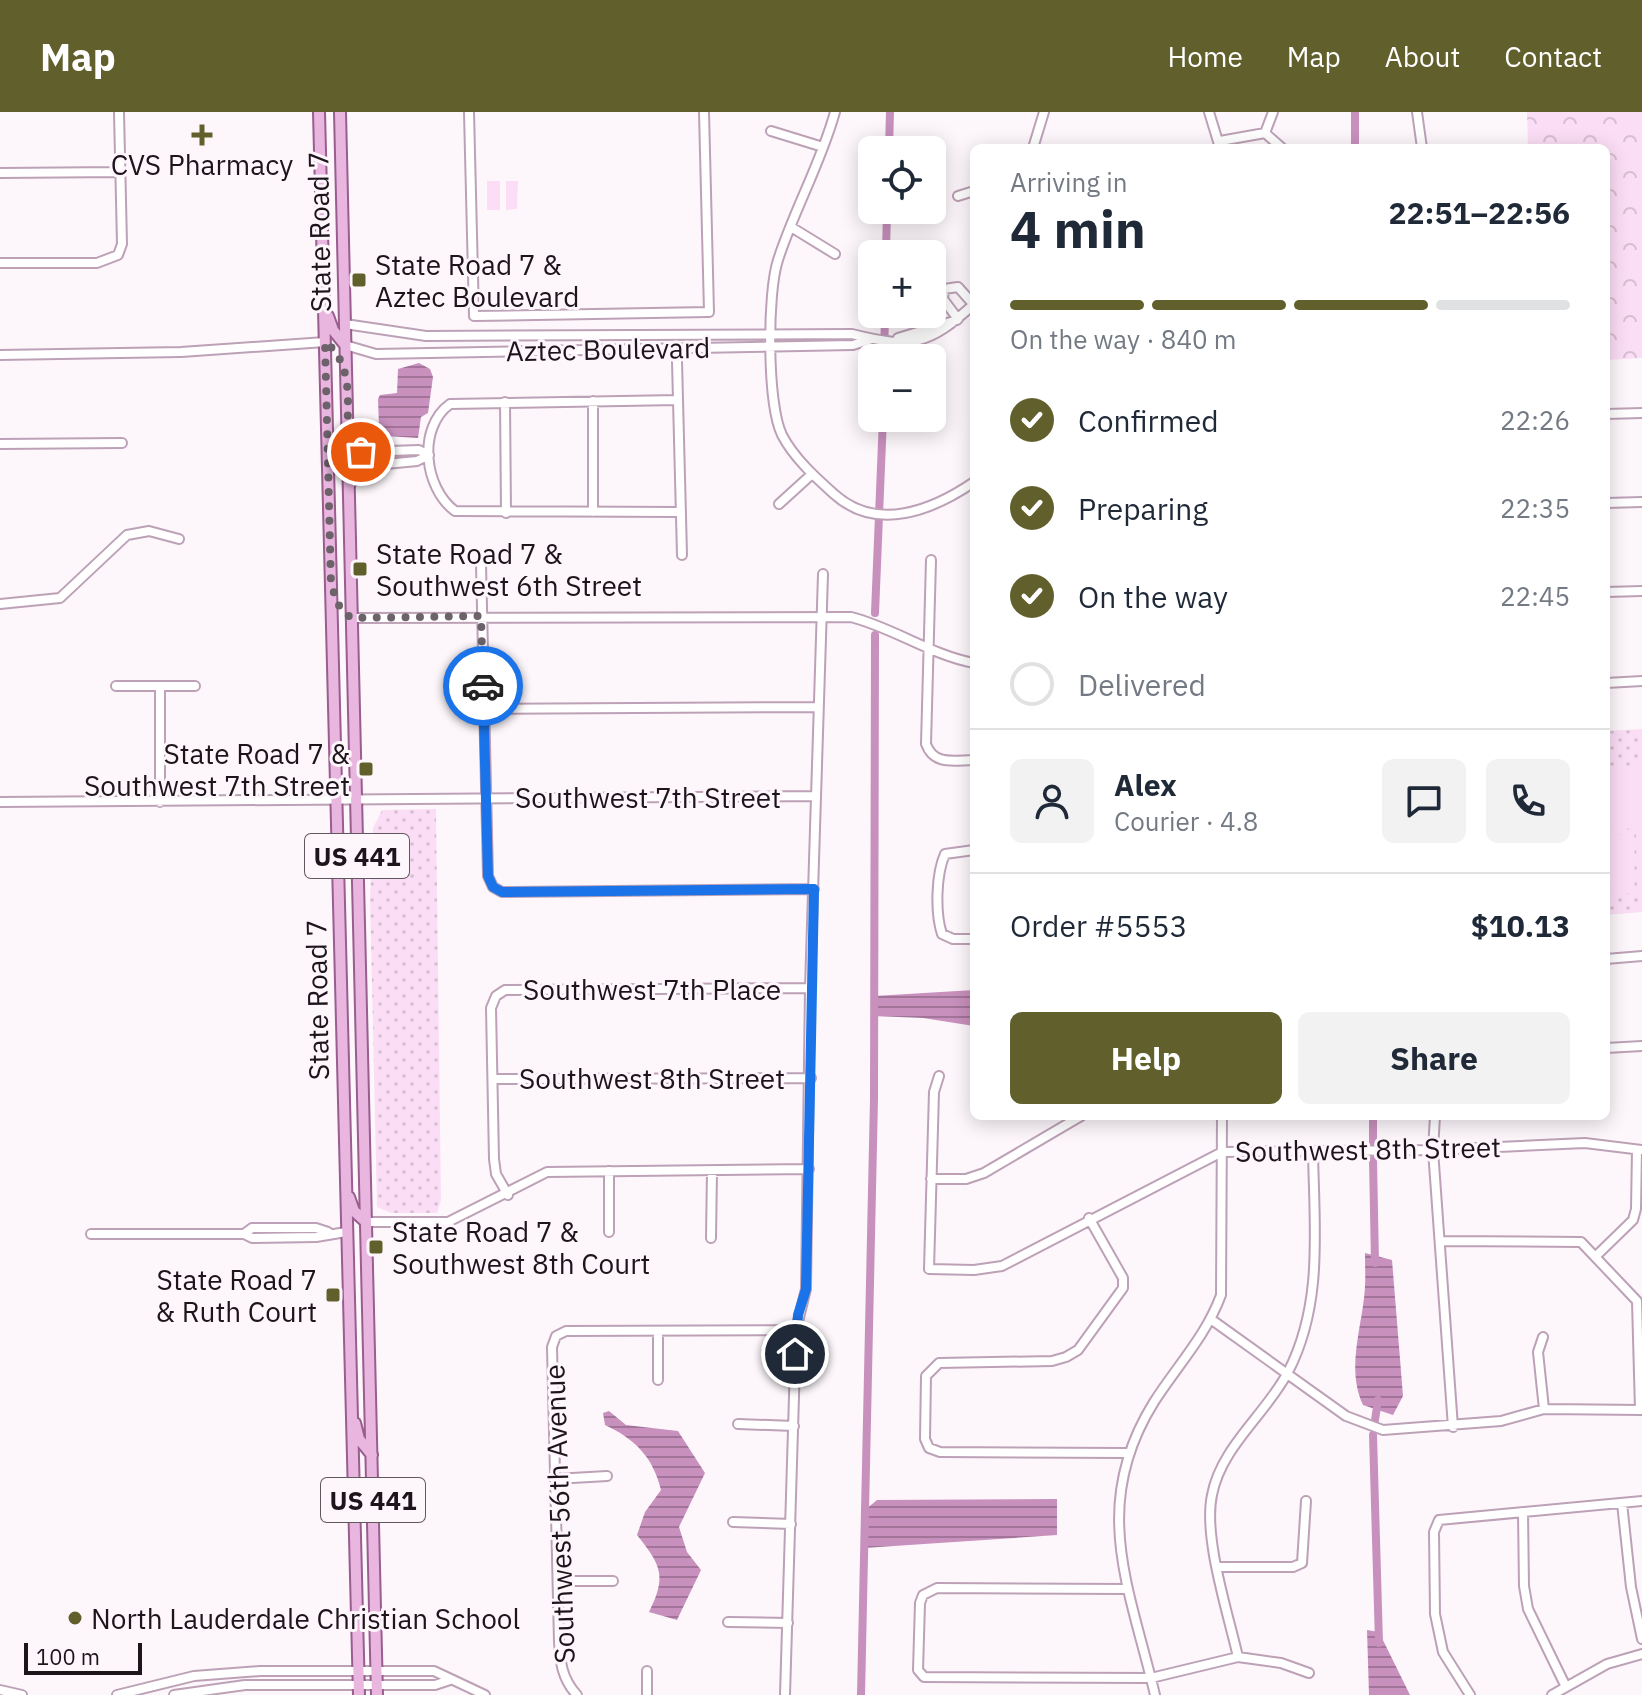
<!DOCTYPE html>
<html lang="en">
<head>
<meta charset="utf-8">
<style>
  :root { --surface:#fff; --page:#f2f2f3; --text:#1f2937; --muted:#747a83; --line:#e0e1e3; --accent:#61602d }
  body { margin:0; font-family:"IBM Plex Sans",sans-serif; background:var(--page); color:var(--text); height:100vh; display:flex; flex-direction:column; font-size:30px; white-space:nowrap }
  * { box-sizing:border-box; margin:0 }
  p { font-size:26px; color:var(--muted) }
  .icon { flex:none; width:44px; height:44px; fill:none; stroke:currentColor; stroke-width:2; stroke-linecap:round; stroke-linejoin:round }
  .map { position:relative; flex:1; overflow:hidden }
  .sheet { position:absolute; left:970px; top:32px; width:640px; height:976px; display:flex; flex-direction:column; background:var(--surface); border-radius:12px; box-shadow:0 4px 20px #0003 }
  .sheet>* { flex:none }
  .fabs { position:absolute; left:858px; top:24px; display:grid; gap:16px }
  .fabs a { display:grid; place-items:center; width:88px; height:88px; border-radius:12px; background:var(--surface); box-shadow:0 4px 20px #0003; font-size:40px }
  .scale { position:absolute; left:24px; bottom:20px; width:118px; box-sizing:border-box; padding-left:8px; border:4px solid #1e141c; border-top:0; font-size:22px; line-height:28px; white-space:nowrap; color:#1e141c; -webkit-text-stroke:6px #fdf7fc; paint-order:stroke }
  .pin { position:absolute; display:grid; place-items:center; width:68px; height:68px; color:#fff; margin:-34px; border:4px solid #fff; border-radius:50%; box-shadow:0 2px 8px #0007 }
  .courier { position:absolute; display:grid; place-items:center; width:80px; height:80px; margin:-40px; border:6px solid #1a73e8; border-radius:50%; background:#fff; color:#222; box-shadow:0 2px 10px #0007 }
  .summary em { font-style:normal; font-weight:800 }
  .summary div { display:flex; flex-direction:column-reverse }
  .summary { display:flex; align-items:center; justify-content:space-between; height:136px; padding:0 40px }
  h1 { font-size:52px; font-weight:800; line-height:60px }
  .bar { display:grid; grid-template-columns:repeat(4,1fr); gap:12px 8px; align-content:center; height:96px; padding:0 40px }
  .bar i { height:10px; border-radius:6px; background:var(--line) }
  .bar .current { background:var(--accent) }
  .bar p { grid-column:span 4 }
  .line { display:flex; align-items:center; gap:20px; padding:0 40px; border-top:2px solid var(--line) }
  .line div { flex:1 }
  .round { display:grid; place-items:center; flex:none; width:84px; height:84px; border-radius:12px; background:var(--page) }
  ol { padding:0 40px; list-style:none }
  li { display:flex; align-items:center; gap:24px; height:88px }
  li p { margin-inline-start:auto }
  li .icon { padding:8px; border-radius:50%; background:var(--accent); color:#fff; stroke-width:4 }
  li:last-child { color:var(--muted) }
  li i { width:44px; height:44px; border:4px solid var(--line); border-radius:50% }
  .cta { display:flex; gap:16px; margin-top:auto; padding:16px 40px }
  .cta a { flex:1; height:92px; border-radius:12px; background:var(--accent); color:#fff; font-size:32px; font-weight:800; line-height:92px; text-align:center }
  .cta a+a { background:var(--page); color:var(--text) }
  header { display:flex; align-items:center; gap:48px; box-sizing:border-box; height:112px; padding:0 40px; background:var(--accent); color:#fff }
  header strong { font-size:38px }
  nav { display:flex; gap:44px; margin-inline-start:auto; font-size:28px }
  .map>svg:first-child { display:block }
  .grass { fill:url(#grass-dots) }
  .forest { fill:url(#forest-crowns) }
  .pitch { fill:#fbdef5 }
  .water { fill:url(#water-rules) }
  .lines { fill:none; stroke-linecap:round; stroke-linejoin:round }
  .canal { stroke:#c890bd; stroke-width:8 }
  .minor-casing { stroke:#bda1b6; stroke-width:12 }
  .major-casing { stroke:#995d8e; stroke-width:14 }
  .minor { stroke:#fff; stroke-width:8 }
  .major { stroke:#e9b6e0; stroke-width:10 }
  .done { stroke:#6c636a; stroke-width:8; stroke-dasharray:0 14.4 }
  .route { stroke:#1a73e8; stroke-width:10 }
  .poi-dot { fill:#61602d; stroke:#fdf7fc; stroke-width:3 }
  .labels { text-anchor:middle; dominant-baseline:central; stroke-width:6; stroke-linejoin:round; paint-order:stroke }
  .shield { fill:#fdf7fc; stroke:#61585f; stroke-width:2 }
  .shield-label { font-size:26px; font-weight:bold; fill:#1e141c }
  .poi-label { font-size:28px; fill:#1e141c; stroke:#fdf7fc; text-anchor:start }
  .street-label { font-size:28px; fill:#1e141c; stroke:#fdf7fc }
</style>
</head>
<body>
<header>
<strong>Map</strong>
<nav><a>Home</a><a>Map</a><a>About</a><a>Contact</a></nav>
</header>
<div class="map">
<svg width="1642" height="1583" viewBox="0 0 1642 1583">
  <defs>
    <pattern id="grass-dots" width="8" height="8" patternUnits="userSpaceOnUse" patternTransform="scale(2)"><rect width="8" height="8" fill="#fbdef5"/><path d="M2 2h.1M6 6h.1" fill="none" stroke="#d7bed1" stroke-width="1.8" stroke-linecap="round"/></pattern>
    <pattern id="forest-crowns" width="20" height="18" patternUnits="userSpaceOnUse" patternTransform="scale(2)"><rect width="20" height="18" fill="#fbdef5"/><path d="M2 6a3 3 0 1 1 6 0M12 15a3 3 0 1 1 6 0" fill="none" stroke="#d7bed1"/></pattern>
    <pattern id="water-rules" width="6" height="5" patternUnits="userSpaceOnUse" patternTransform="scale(2)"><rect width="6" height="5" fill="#c890bd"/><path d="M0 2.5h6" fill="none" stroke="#a27499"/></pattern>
  </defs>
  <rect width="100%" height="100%" fill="#fdf7fc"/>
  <path class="grass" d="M1642 617V800L1606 803V619Z
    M436 697 441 1088 437 1101H391L377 1095 370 785 373 716 382 698Z"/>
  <path class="forest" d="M1527 0H1642V246L1606 248V36H1528Z"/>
  <path class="pitch" d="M487 69H500V98H487Z
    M506 69H518L517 97 506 98Z
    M1642 655V716L1606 718V657Z
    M1642 721V781H1637L1636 722Z
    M1630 722 1632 781 1606 782V723Z"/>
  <path class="water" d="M419 251 430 257 433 265 428 301 421 305 418 326 386 324 379 316 378 287 380 283 397 281 398 257Z
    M974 878V914L923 906 874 904V884Z
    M1365 1141 1392 1148 1403 1284 1393 1303 1363 1293C1347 1259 1360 1221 1364 1186 1366 1171 1365 1156 1365 1141Z
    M609 1299 626 1313 678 1319 705 1361 679 1415 687 1440 701 1458 677 1508 649 1500C667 1464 661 1453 637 1423L645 1400 661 1378C653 1345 635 1327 605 1313L603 1301Z
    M1057 1387V1423L864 1436 865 1398 877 1388Z
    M1367 1518 1379 1520 1410 1583H1369Z"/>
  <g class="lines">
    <path class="canal" d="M1355 0V36
      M889 38 890 0
      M886 142 887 98
      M884 246 885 202
      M875 501 883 306
      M1373 1031V1004
      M1373 1048 1375 1151
      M1375 1308 1378 1288
      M1373 1323 1379 1531
      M861 1583 874 987 875 523"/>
    <g class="minor-casing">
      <path id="minor" d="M469 0 474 204 709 200 704 0
        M835 0C821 51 794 98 778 148 767 181 767 292 782 323 794 346 815 365 834 382 877 421 933 398 974 370
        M1209 0 1220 36
        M1417 0 1422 36
        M771 19 823 35
        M1265 21 1273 0
        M1265 21 1282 36
        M1220 29 1265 21
        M1033 36 1044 0
        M0 61 120 60
        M958 84 974 79
        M791 115 835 142
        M0 151H97L118 143 122 132 119 0
        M958 207 943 187 944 177 958 175 974 193
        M345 212 426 224 852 222C912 237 929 233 974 192
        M898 226 957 208
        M345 233 376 242 853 233 872 227
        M0 243 181 240 325 230
        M677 249 682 443
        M678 288 450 292C417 316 424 376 455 399L681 400
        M593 289V400
        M505 290 506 401
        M1606 302 1642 301
        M347 329 361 340 419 338 429 343
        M0 332 122 331
        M349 374 365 354 417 349 429 343
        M1606 391 1642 390
        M779 392 812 362
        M931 448 926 632C934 654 954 648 974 648
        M481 451 488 764 493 775 502 780 814 777
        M1606 480 1642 479
        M0 492 60 486 127 423 149 419 179 427
        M351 506 851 505C894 516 931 543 974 551
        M1606 571 1642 569
        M116 574H195
        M160 574V690
        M484 597 818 595
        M0 690 816 684
        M974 738 945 742C936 762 935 801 942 822L953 827H974
        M1606 847 1642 844
        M1606 936 1642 934
        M939 964 934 980 929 1157 974 1158 1002 1154 1222 1040 1433 1038 1585 1031 1642 1038
        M493 967 811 966
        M1435 1004 1433 1038 1453 1315
        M931 1067H966L984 1061 1081 1004
        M508 1083 496 1062 494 1047 491 896 496 884 505 878 810 876
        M1089 1106 1123 1166V1176L1078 1238 1066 1245 1052 1249 939 1251 926 1264 925 1327 929 1336 940 1340 1127 1341
        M366 1110H448L547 1060 809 1057
        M609 1120V1059
        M91 1122H244L252 1126 316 1125 346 1120
        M244 1122 252 1116H316L328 1120
        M711 1126 712 1059
        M1441 1129 1581 1130 1637 1189 1640 1298
        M1596 1144 1633 1108 1636 1097 1637 1038
        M1212 1208 1346 1304 1383 1318 1501 1309 1544 1297 1642 1298
        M658 1219V1268
        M1543 1225 1538 1240 1544 1297
        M738 1312 794 1314
        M555 1367 607 1364
        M1622 1391 1631 1475 1642 1527
        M1523 1400 1524 1474 1528 1497 1566 1575
        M733 1410 791 1412
        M1219 1455H1293L1302 1451 1306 1389
        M558 1469H613
        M1128 1477 937 1476 923 1483 920 1491 918 1558 924 1565 1151 1566 1238 1545 1281 1551 1309 1561
        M728 1510 788 1511
        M1238 1545C1228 1501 1203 1425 1212 1383 1221 1335 1266 1302 1288 1260 1324 1191 1314 1113 1313 1039
        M0 1578 22 1583
        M117 1583 194 1564 260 1559H434L485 1583
        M174 1583 245 1573H435L450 1568
        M577 1583C562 1567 560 1550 559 1529L552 1235 556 1224 566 1219 796 1218
        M647 1583V1559
        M785 1583 796 1218 806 1177 810 876 823 462
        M1155 1583C1130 1476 1089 1394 1154 1290 1177 1254 1206 1224 1221 1183L1222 1004
        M1470 1583 1443 1540 1435 1502 1434 1420 1439 1408 1642 1389
        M1552 1583 1607 1552 1642 1542"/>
    </g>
    <g class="major-casing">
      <path id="major" d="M319 0 359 1583
        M340 0 377 1583
        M328 204 333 218 345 233
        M349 1085 354 1099 366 1110
        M355 1311 359 1327 372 1343"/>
    </g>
    <use href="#minor" class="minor"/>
    <use href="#major" class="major"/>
  </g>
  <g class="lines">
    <path class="done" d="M361 340 347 329C347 298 355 251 325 230L331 473 340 496 351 506 481 504 483 574"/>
    <path class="route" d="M483 574 488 764 493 775 502 780 814 777 806 1177 798 1203 795 1242"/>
  </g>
  <g class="poi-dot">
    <path d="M198 11h8v8h8v8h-8v8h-8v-8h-8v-8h8z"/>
    <rect x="351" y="160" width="16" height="16" rx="4"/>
    <rect x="352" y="449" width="16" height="16" rx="4"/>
    <rect x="358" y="649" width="16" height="16" rx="4"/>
    <rect x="368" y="1127" width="16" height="16" rx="4"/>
    <rect x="325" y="1175" width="16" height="16" rx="4"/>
    <circle cx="75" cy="1506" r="8"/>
  </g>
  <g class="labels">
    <g class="shield">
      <rect x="305" y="722" width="104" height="44" rx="6"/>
      <rect x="321" y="1366" width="104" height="44" rx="6"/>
    </g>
    <g class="shield-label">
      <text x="357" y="744">US 441</text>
      <text x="373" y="1388">US 441</text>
    </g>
    <g class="poi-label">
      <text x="202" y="52" text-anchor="middle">CVS Pharmacy</text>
      <text x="375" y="152">State Road 7 &amp;<tspan x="375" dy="32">Aztec Boulevard</tspan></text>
      <text x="376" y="441">State Road 7 &amp;<tspan x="376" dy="32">Southwest 6th Street</tspan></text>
      <text x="350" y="641" text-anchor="end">State Road 7 &amp;<tspan x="350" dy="32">Southwest 7th Street</tspan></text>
      <text x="392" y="1119">State Road 7 &amp;<tspan x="392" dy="32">Southwest 8th Court</tspan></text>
      <text x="317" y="1167" text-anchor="end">State Road 7<tspan x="317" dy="32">&amp; Ruth Court</tspan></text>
      <text x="91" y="1506">North Lauderdale Christian School</text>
    </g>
    <g class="street-label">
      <text transform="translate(319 120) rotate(-91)">State Road 7</text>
      <text transform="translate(608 237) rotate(-1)">Aztec Boulevard</text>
      <text x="648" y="685">Southwest 7th Street</text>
      <text x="652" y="877">Southwest 7th Place</text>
      <text transform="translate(317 888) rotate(-91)">State Road 7</text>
      <text x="652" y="966">Southwest 8th Street</text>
      <text transform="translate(1368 1037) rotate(-1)">Southwest 8th Street</text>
      <text transform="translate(559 1402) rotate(-92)">Southwest 56th Avenue</text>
    </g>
  </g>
</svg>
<div class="fabs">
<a><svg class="icon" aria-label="locate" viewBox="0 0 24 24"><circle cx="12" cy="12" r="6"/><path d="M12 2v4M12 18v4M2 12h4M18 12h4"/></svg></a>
<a>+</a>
<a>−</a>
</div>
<div class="scale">100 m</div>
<div class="pin" style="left:361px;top:340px;background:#ea580c"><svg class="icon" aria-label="bag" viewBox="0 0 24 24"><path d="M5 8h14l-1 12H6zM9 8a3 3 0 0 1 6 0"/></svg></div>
<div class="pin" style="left:795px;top:1242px;background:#1f2937"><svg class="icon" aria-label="home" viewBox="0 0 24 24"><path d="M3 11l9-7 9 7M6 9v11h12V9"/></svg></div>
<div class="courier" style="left:483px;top:574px"><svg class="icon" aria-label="car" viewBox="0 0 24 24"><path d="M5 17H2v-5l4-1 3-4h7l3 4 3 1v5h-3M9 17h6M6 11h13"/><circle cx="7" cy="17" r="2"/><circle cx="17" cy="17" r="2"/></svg></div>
<section class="sheet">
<div class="summary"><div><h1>4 min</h1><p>Arriving in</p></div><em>22:51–22:56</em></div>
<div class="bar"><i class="current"></i><i class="current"></i><i class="current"></i><i></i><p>On the way · 840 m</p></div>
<ol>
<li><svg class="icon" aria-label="check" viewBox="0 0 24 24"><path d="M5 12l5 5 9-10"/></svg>Confirmed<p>22:26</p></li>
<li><svg class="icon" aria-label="check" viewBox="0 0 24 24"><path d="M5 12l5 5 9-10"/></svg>Preparing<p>22:35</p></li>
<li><svg class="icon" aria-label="check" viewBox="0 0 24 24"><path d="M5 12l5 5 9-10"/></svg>On the way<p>22:45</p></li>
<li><i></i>Delivered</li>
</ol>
<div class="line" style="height:144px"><a class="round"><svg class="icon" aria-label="person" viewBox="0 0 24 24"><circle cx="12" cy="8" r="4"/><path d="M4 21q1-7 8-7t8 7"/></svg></a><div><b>Alex</b><p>Courier · 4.8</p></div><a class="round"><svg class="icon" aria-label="chat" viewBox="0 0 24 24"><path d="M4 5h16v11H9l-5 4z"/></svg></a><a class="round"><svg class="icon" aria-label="phone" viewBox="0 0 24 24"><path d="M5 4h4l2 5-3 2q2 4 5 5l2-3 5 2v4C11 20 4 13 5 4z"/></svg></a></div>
<div class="line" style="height:104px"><div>Order #5553</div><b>$10.13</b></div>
<div class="cta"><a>Help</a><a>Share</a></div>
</section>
</div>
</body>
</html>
